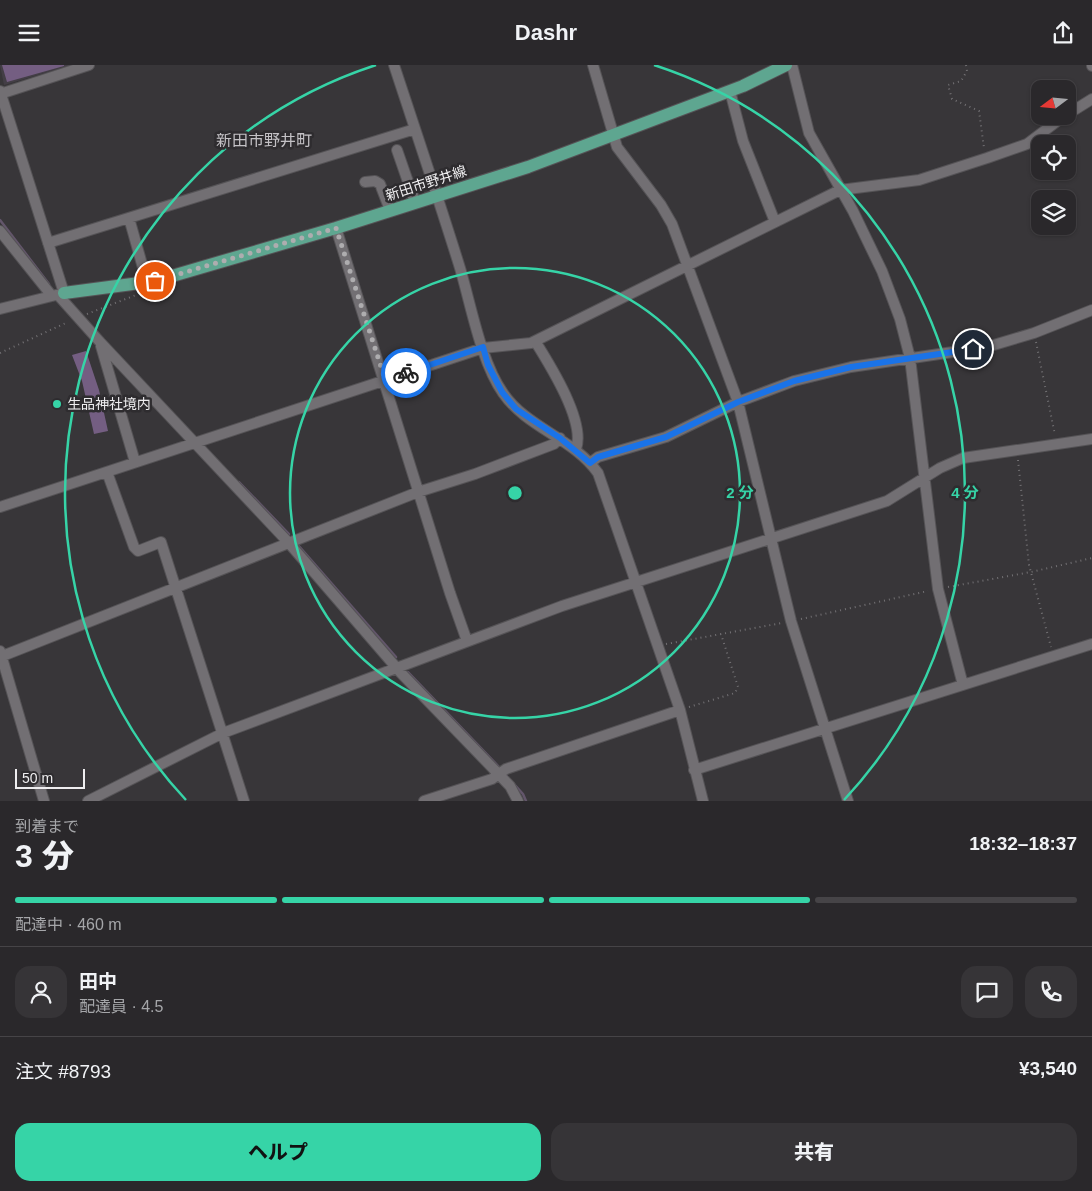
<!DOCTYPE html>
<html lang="ja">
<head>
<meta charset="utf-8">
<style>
  :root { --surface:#2a282b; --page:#363437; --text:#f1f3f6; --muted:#a5a6a9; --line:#464447; --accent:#36d4a7 }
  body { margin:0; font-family:Arial,"Noto Sans JP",sans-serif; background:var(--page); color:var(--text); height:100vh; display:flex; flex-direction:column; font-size:19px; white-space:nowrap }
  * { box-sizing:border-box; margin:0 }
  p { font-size:16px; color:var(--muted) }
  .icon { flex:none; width:28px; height:28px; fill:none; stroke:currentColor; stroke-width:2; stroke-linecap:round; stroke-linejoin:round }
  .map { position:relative; height:736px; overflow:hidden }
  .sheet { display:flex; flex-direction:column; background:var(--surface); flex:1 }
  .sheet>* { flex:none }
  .needle { width:32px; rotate:254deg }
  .fabs { position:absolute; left:1031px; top:15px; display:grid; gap:10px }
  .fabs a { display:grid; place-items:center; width:45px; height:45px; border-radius:10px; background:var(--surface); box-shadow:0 1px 4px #0004,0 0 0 1px var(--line); font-size:25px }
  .scale { position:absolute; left:15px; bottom:12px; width:70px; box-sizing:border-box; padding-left:5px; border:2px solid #eeedef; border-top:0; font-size:14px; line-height:18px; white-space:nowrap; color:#eeedef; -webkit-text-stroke:4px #2e2c2f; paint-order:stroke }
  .pin { position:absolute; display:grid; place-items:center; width:42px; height:42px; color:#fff; margin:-21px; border:2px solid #fff; border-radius:50%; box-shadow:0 1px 5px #0007 }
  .courier { position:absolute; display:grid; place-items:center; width:50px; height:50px; margin:-25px; border:4px solid #1a73e8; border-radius:50%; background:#fff; color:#222; box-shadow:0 1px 6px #0007 }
  .headline em { font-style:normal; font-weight:800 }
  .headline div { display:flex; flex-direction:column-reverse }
  .headline { display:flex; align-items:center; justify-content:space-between; height:85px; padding:0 15px }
  h1 { font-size:32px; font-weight:800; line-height:38px }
  .bar { display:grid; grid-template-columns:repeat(4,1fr); gap:8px 5px; align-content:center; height:60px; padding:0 15px }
  .bar i { height:6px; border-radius:4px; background:var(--line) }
  .bar .current { background:var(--accent) }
  .bar p { grid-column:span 4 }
  .line { display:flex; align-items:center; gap:12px; padding:0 15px; border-top:1px solid var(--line) }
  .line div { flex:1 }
  .round { display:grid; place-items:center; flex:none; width:52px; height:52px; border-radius:15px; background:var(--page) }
  .cta { display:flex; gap:10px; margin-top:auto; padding:10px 15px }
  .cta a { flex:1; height:58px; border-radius:15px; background:var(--accent); color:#111; font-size:20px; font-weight:800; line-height:58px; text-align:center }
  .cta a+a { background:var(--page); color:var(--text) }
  header { display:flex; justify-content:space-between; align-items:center; height:65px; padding:0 15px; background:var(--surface); font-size:22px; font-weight:800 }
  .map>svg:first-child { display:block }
  .built { fill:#433e46 }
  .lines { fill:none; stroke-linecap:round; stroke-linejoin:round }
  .stream { stroke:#63566b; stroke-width:2.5 }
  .building { fill:#745e82 }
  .minor-casing { stroke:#555356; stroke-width:12 }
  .major-casing { stroke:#555356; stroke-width:14 }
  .path { stroke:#737174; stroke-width:2; stroke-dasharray:1 4; stroke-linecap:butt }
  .minor { stroke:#726f73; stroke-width:10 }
  .major { stroke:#5ea690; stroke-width:12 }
  .done { stroke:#aeadaf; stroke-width:5; stroke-dasharray:0 9 }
  .route { stroke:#1a73e8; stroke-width:6 }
  .ring { fill:none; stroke:#36d4a7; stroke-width:2.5 }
  .poi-dot { fill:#36d4a7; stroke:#2e2c2f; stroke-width:2 }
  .labels { text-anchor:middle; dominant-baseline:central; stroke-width:5; stroke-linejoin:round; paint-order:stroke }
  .street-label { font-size:14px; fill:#eeedef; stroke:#2e2c2f }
  .poi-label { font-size:14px; fill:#eeedef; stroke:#2e2c2f; text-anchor:start }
  .quarter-label { font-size:16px; fill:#c3c1c5; stroke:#2e2c2f }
  .centre { fill:#36d4a7; stroke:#2e2c2f; stroke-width:2.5 }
  .ring-label { font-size:15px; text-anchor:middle; font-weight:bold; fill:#36d4a7; stroke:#2e2c2f; stroke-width:5; stroke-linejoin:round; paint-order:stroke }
</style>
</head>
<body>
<header><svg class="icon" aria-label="menu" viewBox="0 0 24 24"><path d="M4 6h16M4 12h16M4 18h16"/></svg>Dashr<svg class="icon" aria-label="share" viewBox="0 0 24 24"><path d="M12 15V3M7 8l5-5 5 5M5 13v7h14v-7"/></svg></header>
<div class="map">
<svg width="1092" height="736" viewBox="0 0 1092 736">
  <rect width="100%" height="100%" fill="#383639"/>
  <path class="built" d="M0 0H71L4 20Z"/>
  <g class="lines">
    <path class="stream" d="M0 155 49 219
      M239 417 289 469
      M298 480 396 592
      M408 607 501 704
      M504 708 523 729 526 736"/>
  </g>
  <path class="building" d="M2 0H64V1L7 17Z
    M86 286 99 325 108 366 94 369 82 316 72 290Z"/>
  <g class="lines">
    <g class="minor-casing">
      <path id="minor" d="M394 0C416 67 439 135 460 203 471 240 481 297 503 328 527 363 573 373 598 408L680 645 703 736
        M593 0 617 82 661 140 672 159 738 337 791 556 848 736
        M792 0 809 68 853 146 882 206 900 254 910 293 938 524 963 620
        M1092 0V1
        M0 26 64 228 0 244
        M730 26 743 76 775 157
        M0 29 89 0
        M1068 49 1092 34
        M397 85 415 137
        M365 117 375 116 380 119 390 145
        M129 153 147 217
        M336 163 450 528 467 576
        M0 166 52 231
        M48 178 415 64
        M58 230 100 277 288 477 401 608 510 721 518 736
        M535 276C550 300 586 357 576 384
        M101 281 135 397
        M590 398 598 392 666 372 738 337 794 316 851 302 987 282 1034 268 1092 245
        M107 407 134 482 138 486 161 477 244 736
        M0 442 483 283 531 278 840 125 919 115 987 93 1027 79 1064 51
        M0 586 44 736
        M0 592 418 427 475 409 554 379 560 373
        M694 705 1092 579
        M88 736 223 668 562 541 887 436 940 403 963 393 1092 374
        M424 736 492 714 506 704 680 645"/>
    </g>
    <g class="major-casing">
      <path id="major" d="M64 228 155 216 336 163 528 102 743 21 786 0"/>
    </g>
    <path class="path" d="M966 0 967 6 961 16 948 20 952 34 979 46 984 83
      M87 249 136 230
      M1036 277 1055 370
      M0 288 68 257
      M1018 395 1029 500 1051 582
      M948 522 1031 507 1092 493
      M801 554 928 526
      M666 579 782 558
      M689 642 735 628 738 622 721 569"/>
    <use href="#minor" class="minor"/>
    <use href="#major" class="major"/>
  </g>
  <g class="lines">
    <path class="done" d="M155 216 336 163 385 314 406 308"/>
    <path class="route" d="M406 308 483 282 488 300 502 327 516 344 560 373 590 398 598 392 666 372 738 337 794 316 851 302 973 284"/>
  </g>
  <g class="ring">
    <circle cx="515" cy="428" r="225"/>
    <path d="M186 735A450 450 0 0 1 376 0M654 0A450 450 0 0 1 844 735"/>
  </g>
  <circle class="poi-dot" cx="57" cy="339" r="5"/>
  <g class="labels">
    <g class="street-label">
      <text transform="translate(426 118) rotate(-18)">新田市野井線</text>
    </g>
    <g class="poi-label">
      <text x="67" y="339">生品神社境内</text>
    </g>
    <g class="quarter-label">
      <text x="264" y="75">新田市野井町</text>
    </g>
  </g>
  <circle cx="515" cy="428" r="8" class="centre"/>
  <g class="ring-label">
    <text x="740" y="433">2 分</text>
    <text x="965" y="433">4 分</text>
  </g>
</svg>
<div class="fabs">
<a><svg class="needle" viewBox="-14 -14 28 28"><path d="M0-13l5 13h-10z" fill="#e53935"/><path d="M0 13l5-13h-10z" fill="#a5a6a9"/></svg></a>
<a><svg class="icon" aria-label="locate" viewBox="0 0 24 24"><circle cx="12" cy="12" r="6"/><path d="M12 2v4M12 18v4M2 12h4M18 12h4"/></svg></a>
<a><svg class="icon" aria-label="layers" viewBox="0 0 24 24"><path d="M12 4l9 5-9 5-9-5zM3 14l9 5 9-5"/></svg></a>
</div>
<div class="scale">50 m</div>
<div class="pin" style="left:155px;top:216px;background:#ea580c"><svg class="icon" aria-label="bag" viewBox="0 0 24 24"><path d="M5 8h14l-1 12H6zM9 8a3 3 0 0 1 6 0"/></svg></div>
<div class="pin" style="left:973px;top:284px;background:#1f2937"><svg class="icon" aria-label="home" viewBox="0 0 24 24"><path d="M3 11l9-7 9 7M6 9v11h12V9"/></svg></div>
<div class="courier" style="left:406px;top:308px"><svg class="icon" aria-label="bike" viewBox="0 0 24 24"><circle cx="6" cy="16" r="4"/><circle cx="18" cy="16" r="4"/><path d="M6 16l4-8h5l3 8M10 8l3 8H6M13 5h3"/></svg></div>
</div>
<section class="sheet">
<div class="headline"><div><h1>3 分</h1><p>到着まで</p></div><em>18:32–18:37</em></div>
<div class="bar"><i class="current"></i><i class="current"></i><i class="current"></i><i></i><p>配達中 · 460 m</p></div>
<div class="line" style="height:90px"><a class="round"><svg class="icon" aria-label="person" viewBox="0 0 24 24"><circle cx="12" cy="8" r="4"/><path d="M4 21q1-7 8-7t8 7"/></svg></a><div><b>田中</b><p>配達員 · 4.5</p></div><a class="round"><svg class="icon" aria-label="chat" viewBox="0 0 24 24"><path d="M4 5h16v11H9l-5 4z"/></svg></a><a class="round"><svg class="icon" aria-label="phone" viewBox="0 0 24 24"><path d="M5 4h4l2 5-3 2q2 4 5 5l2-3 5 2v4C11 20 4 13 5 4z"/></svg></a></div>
<div class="line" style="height:65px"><div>注文 #8793</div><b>¥3,540</b></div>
<div class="cta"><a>ヘルプ</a><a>共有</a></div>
</section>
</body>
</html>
